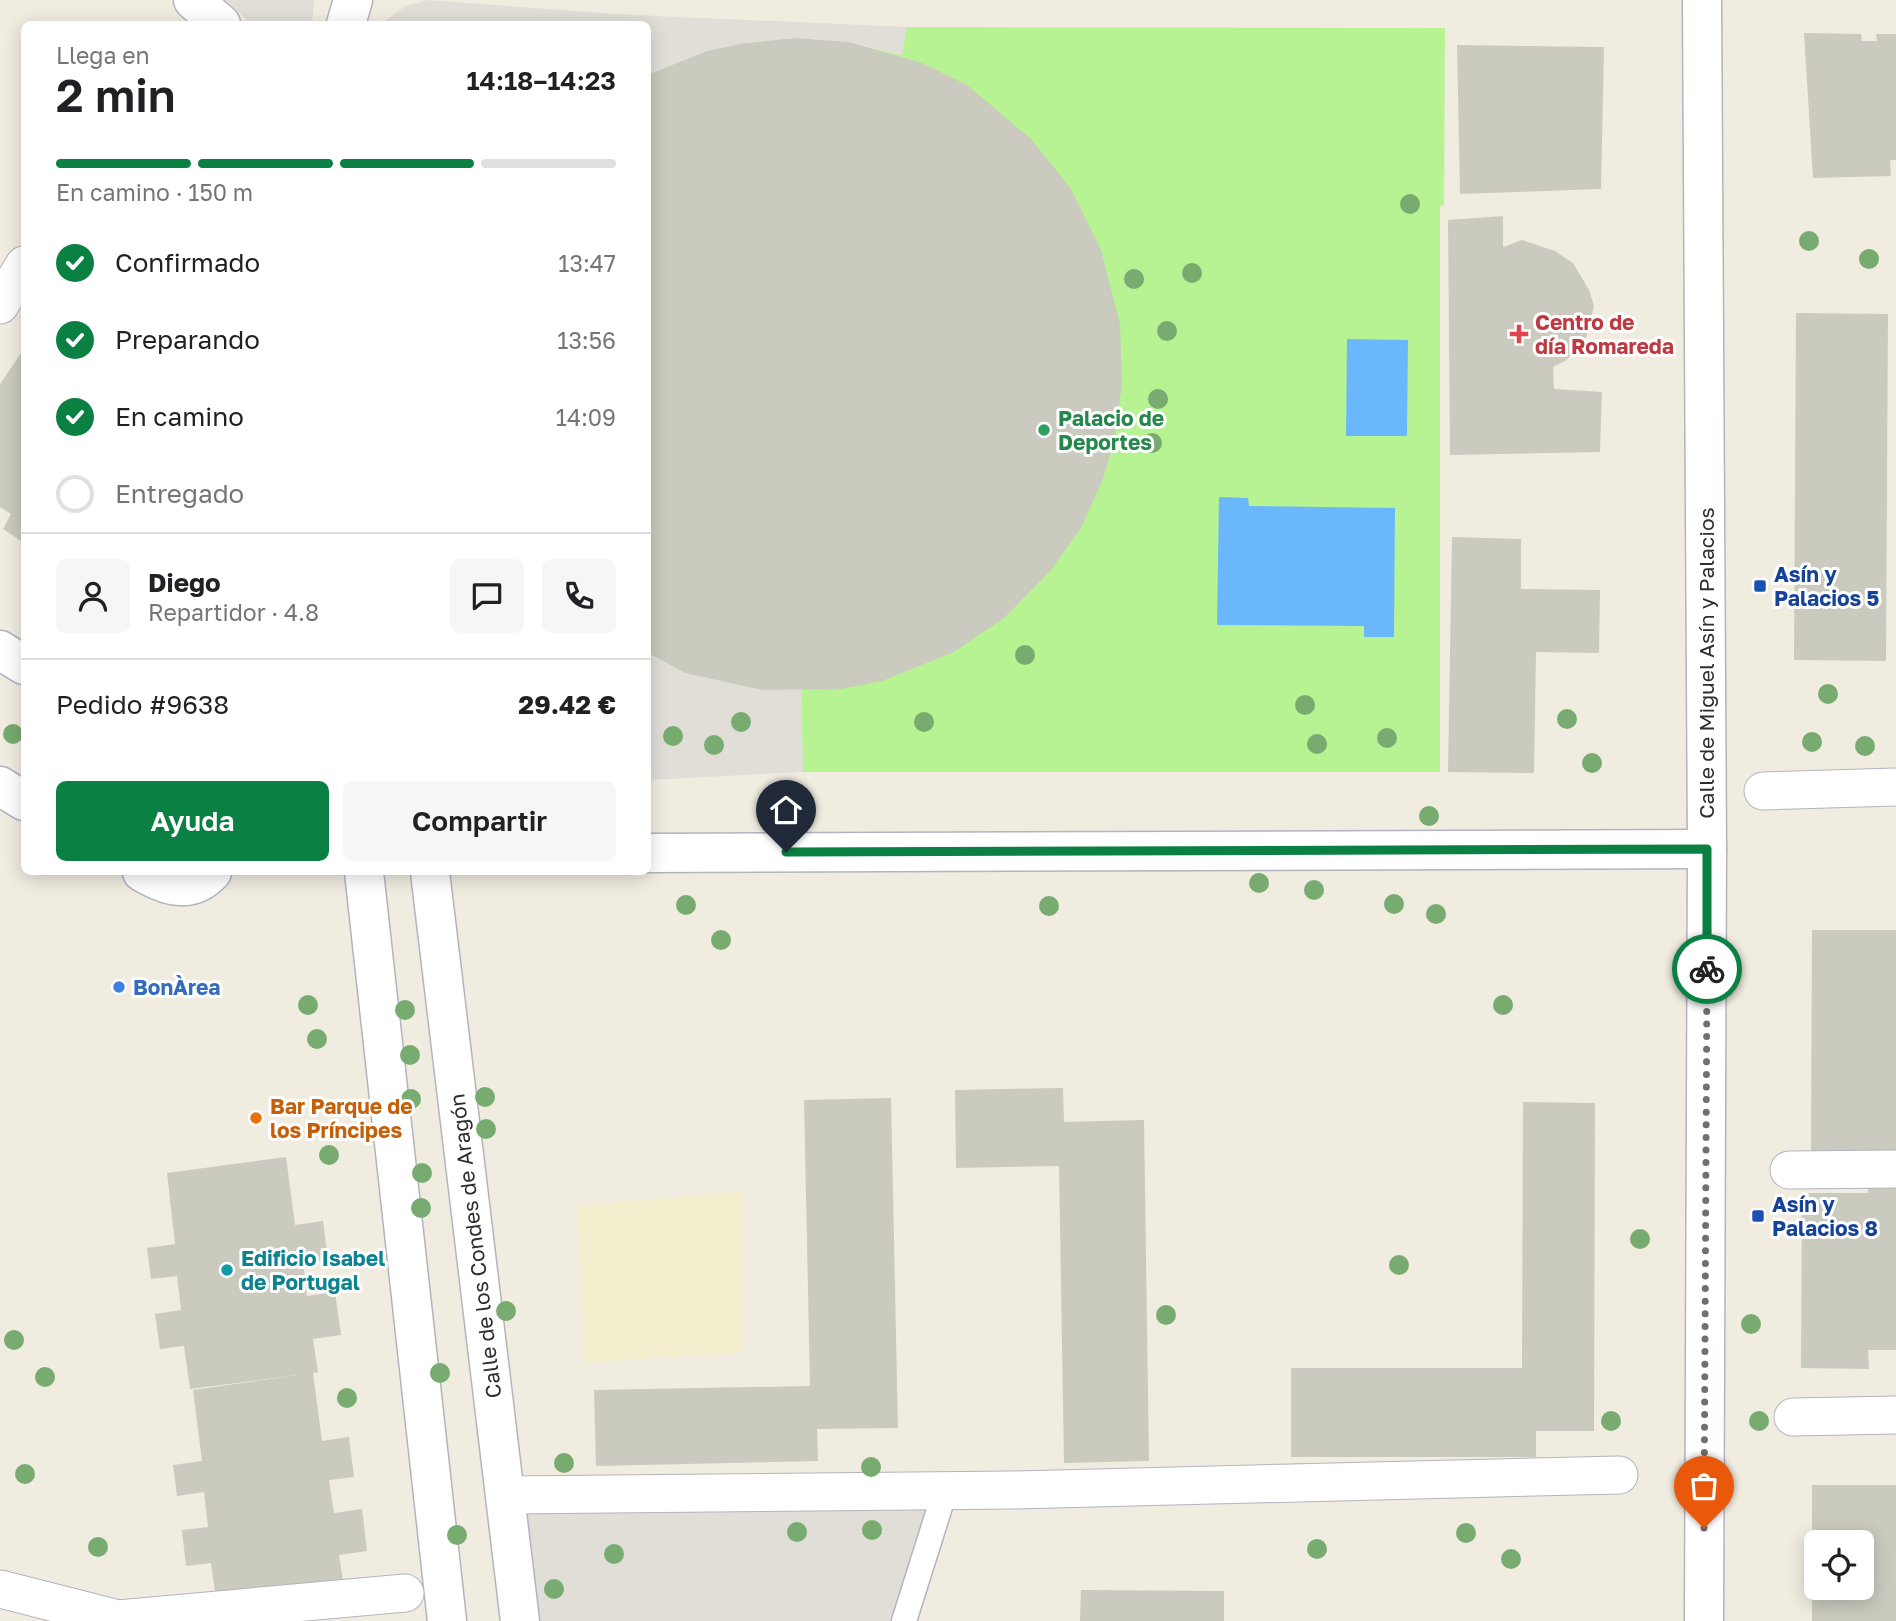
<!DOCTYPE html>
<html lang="es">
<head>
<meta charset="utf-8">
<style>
  :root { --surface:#fff; --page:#f6f6f6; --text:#202124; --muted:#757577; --line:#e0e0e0; --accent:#0b8043 }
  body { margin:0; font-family:"Golos Text",sans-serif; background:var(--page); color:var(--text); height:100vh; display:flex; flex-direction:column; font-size:26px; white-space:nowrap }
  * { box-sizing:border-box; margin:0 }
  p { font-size:23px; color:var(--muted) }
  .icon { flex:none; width:38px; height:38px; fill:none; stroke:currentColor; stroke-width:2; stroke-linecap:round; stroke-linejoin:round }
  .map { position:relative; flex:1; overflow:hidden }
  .drawer { position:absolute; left:21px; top:21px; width:630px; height:854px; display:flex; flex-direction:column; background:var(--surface); border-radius:10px; box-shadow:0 4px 18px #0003 }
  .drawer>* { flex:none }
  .controls { position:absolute; left:1804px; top:1530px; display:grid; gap:14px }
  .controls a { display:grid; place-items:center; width:70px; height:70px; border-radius:10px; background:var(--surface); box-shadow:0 4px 18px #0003; font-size:35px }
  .pin { position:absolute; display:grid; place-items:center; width:60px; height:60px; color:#fff; margin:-72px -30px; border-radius:50% 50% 50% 0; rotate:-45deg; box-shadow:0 0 7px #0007 }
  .pin .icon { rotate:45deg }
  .courier { position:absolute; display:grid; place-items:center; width:70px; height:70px; margin:-35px; border:5px solid #0b8043; border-radius:50%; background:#fff; color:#222; box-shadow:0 2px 9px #0007 }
  .head em { font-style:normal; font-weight:600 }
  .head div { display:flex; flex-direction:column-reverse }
  .head { display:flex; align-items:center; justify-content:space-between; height:119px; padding:0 35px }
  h1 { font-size:46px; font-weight:600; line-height:52px }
  .bar { display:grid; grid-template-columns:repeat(4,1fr); gap:10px 7px; align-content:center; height:84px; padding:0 35px }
  .bar i { height:9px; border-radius:5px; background:var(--line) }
  .bar .current { background:var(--accent) }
  .bar p { grid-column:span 4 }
  .line { display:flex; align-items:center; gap:18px; padding:0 35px; border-top:2px solid var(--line) }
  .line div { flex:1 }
  .round { display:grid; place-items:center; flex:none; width:74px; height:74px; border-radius:10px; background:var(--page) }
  ol { padding:0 35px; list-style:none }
  li { display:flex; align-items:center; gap:21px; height:77px }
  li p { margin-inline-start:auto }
  li .icon { padding:7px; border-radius:50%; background:var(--accent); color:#fff; stroke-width:4 }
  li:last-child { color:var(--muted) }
  li i { width:38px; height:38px; border:4px solid var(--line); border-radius:50% }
  .primary-button { display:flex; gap:14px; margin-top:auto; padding:14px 35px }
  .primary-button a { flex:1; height:80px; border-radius:10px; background:var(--accent); color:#fff; font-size:28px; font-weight:600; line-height:80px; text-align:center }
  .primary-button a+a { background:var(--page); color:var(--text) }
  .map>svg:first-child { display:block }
  .education { fill:#f3eece }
  .pitch { fill:#b7f392 }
  .plaza { fill:#e0ded7 }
  .water { fill:#6ab8fb }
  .building { fill:#cbcabe; fill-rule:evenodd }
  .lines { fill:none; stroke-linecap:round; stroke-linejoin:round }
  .service-casing { stroke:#b3b3c2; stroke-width:27 }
  .pedestrian-casing { stroke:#b3b3c2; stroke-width:39 }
  .minor-casing { stroke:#b3b3c2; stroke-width:41 }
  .tertiary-casing { stroke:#b3b3c2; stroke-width:41 }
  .service { stroke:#fff; stroke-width:24 }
  .pedestrian { stroke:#fff; stroke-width:37 }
  .minor { stroke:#fff; stroke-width:38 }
  .tertiary { stroke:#fff; stroke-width:38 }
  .tree { fill:#78ab70 }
  .done { stroke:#72706c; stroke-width:7; stroke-dasharray:0 12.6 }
  .route { stroke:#0b8043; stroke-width:9 }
  .health-dot { fill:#e0444e; stroke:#fff; stroke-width:2.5 }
  .leisure-dot { fill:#2e9e5b; stroke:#fff; stroke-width:2.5 }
  .transit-dot { fill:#1a4fb4; stroke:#fff; stroke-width:2.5 }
  .shop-dot { fill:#3f7fe0; stroke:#fff; stroke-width:2.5 }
  .food-dot { fill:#e8710a; stroke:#fff; stroke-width:2.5 }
  .culture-dot { fill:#0f9aa8; stroke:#fff; stroke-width:2.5 }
  .labels { text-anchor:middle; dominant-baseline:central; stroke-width:6; stroke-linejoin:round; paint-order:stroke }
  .health-label { font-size:21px; font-weight:bold; fill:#be3a42; stroke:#fff; text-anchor:start }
  .leisure-label { font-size:21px; font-weight:bold; fill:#27864d; stroke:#fff; text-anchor:start }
  .transit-label { font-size:21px; font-weight:bold; fill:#164399; stroke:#fff; text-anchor:start }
  .street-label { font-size:21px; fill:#2e2e2e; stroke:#fff }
  .shop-label { font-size:21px; font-weight:bold; fill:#366cbe; stroke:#fff; text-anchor:start }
  .food-label { font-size:21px; font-weight:bold; fill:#c56008; stroke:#fff; text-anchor:start }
  .culture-label { font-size:21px; font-weight:bold; fill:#0d838f; stroke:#fff; text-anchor:start }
</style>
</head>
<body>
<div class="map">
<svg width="1896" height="1621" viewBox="0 0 1896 1621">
  <rect width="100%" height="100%" fill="#f0ece0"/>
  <path class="education" d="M744 1191V1352L585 1363 577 1206Z"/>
  <path class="pitch" d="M907 27 1445 28 1444 205 1440 206V772H803L801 689C744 690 698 680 648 653V75C738 33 806 31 901 55Z"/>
  <path class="plaza" d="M226 0H314L312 24H251Z
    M428 0 614 14 907 27 902 55 849 42 795 38 741 44 707 51 648 75V24H381L405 6Z
    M648 653 685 673 762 690 801 689 803 772 648 780Z
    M945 1491 904 1621H520L505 1495Z"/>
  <path class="water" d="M1347 339 1408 340 1407 436H1346Z
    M1219 497 1248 498 1249 506 1395 508 1394 637H1364V626L1217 625Z"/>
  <path class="building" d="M1804 33 1861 34 1862 41H1877L1876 34H1896V160H1890L1891 176 1813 178Z
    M795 38 849 42 922 63 967 85 1031 139 1071 189 1101 250 1120 324 1122 385 1113 445 1103 479 1081 528 1050 571 1004 618 954 652 882 681 841 689 762 690 685 673 648 653V75L707 51 740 44Z
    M1457 45 1604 47 1601 189 1460 194Z
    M1503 216V247L1522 240 1555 251 1573 263 1589 290 1594 306 1585 342 1565 361 1553 367 1554 389 1602 392 1600 452 1450 455 1448 220Z
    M1796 313 1888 314 1886 661 1794 660Z
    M24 349V543L3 529 11 514 0 507V384Z
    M1452 537 1521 539V589L1600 590 1599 653 1536 652 1534 773 1448 772Z
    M1812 930H1896V1152H1811Z
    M1063 1088 1064 1122 1144 1120 1149 1461 1064 1463 1059 1166 956 1168 955 1090Z
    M891 1098 898 1428 817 1429 818 1461 596 1466 594 1390 810 1386 804 1100Z
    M1523 1102 1595 1103 1594 1431H1536V1457H1291V1368H1522Z
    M286 1157 295 1225 323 1221 328 1260 303 1263 307 1296 335 1292 341 1335 313 1339 318 1372 313 1373 322 1441 349 1437 354 1477 329 1480 334 1513 362 1509 367 1551 339 1555 344 1588 217 1606 211 1563 186 1566 182 1530 208 1527 204 1492 177 1496 173 1465 202 1461 193 1390 306 1374 190 1389 184 1346 160 1349 155 1314 181 1310 177 1276 151 1279 147 1248 175 1244 167 1173Z
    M1868 1182H1896V1350H1868L1869 1369 1801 1368 1802 1193H1868Z
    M1812 1485H1896V1621H1812ZM1816 1542H1862V1587H1816Z
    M1081 1590 1224 1591V1621H1080Z"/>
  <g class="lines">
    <g class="service-casing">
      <path id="service" d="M904 1621 945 1491"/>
    </g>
    <g class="pedestrian-casing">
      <path id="pedestrian" d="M0 305 24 265
        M1763 791 1896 787
        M1789 1170 1896 1169
        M1793 1417 1896 1415
        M505 1495 1012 1490 1619 1475
        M0 1589 118 1619 405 1593"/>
    </g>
    <g class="minor-casing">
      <path id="minor" d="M0 650 24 665
        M0 786 24 801
        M648 853 1707 849
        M142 872C166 886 190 895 212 872
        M364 872 447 1621"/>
    </g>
    <g class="tertiary-casing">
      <path id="tertiary" d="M193 0 221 24
        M1702 0 1707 849 1704 1621
        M346 24 353 0
        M430 872 520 1621"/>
    </g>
    <use href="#service" class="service"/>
    <use href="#pedestrian" class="pedestrian"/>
    <use href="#minor" class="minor"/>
    <use href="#tertiary" class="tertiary"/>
  </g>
  <g class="tree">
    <circle cx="1410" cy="204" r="10"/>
    <circle cx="1809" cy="241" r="10"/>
    <circle cx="1869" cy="259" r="10"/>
    <circle cx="1192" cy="273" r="10"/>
    <circle cx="1134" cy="279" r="10"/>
    <circle cx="1167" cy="331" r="10"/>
    <circle cx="1158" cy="399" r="10"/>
    <circle cx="1152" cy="443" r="10"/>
    <circle cx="1025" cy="655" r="10"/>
    <circle cx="1828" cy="694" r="10"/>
    <circle cx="1305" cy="705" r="10"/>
    <circle cx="1567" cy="719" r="10"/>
    <circle cx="741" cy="722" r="10"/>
    <circle cx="924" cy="722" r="10"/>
    <circle cx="13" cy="734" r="10"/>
    <circle cx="673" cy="736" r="10"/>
    <circle cx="1387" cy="738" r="10"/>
    <circle cx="1812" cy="742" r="10"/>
    <circle cx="1317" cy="744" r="10"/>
    <circle cx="714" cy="745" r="10"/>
    <circle cx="1865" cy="746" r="10"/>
    <circle cx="1592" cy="763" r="10"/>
    <circle cx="1429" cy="816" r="10"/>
    <circle cx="1259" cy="883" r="10"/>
    <circle cx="1314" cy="890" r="10"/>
    <circle cx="1394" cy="904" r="10"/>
    <circle cx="686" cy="905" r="10"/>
    <circle cx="1049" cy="906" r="10"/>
    <circle cx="1436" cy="914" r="10"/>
    <circle cx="721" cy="940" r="10"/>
    <circle cx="308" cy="1005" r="10"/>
    <circle cx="1503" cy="1005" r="10"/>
    <circle cx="405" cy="1010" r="10"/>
    <circle cx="317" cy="1039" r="10"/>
    <circle cx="410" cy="1055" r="10"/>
    <circle cx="485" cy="1097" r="10"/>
    <circle cx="411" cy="1099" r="10"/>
    <circle cx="486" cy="1129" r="10"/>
    <circle cx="329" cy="1155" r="10"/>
    <circle cx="422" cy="1173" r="10"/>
    <circle cx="421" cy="1208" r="10"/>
    <circle cx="1640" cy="1239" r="10"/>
    <circle cx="1399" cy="1265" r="10"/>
    <circle cx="506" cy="1311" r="10"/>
    <circle cx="1166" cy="1315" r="10"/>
    <circle cx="1751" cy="1324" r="10"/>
    <circle cx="14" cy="1340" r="10"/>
    <circle cx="440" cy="1373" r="10"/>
    <circle cx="45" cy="1377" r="10"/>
    <circle cx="347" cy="1398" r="10"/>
    <circle cx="1611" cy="1421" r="10"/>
    <circle cx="1759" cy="1421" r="10"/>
    <circle cx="564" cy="1463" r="10"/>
    <circle cx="871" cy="1467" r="10"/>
    <circle cx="25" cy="1474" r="10"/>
    <circle cx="872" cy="1530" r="10"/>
    <circle cx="797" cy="1532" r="10"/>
    <circle cx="1466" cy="1533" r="10"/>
    <circle cx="457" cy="1535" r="10"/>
    <circle cx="98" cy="1547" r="10"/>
    <circle cx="1317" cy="1549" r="10"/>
    <circle cx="614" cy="1554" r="10"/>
    <circle cx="1511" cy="1559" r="10"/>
    <circle cx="554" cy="1589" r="10"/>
  </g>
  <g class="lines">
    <path class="done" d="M1704 1528 1707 969"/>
    <path class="route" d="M786 852 1707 849V969"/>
  </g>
  <path class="health-dot" d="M1515.5 323.5h7v7h7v7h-7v7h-7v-7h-7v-7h7z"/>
  <circle class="leisure-dot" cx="1044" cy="430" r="7"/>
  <g class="transit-dot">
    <rect x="1753" y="579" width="14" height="14" rx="3.5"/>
    <rect x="1751" y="1209" width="14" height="14" rx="3.5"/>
  </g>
  <circle class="shop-dot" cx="119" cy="987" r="7"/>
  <circle class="food-dot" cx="256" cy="1118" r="7"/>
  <circle class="culture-dot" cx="227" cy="1270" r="7"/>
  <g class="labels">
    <g class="health-label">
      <text x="1535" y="322">Centro de<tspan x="1535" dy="24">día Romareda</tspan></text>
    </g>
    <g class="leisure-label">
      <text x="1058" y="418">Palacio de<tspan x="1058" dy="24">Deportes</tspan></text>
    </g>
    <g class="transit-label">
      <text x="1774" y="574">Asín y<tspan x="1774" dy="24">Palacios 5</tspan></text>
      <text x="1772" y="1204">Asín y<tspan x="1772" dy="24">Palacios 8</tspan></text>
    </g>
    <g class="street-label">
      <text transform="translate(1706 663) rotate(-90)">Calle de Miguel Asín y Palacios</text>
      <text transform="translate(475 1246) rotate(-97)">Calle de los Condes de Aragón</text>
    </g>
    <g class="shop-label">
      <text x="133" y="987">BonÀrea</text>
    </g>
    <g class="food-label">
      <text x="270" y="1106">Bar Parque de<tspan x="270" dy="24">los Príncipes</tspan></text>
    </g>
    <g class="culture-label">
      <text x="241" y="1258">Edificio Isabel<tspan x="241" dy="24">de Portugal</tspan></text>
    </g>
  </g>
</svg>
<div class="controls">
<a><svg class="icon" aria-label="locate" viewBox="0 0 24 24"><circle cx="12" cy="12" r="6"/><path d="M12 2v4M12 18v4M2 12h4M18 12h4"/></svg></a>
</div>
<div class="pin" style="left:1704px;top:1528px;background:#ea580c"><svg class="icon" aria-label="bag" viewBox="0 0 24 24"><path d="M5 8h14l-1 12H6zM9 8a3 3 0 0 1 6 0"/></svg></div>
<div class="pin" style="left:786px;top:852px;background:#1f2937"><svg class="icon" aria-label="home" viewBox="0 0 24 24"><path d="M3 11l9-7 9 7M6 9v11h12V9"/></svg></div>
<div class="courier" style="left:1707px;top:969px"><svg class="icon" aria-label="bike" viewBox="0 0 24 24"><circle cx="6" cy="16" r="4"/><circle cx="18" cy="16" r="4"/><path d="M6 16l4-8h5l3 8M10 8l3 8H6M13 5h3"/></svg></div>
<section class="drawer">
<div class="head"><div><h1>2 min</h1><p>Llega en</p></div><em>14:18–14:23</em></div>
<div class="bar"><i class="current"></i><i class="current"></i><i class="current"></i><i></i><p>En camino · 150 m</p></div>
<ol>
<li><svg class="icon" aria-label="check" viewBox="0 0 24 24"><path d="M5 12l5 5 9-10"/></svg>Confirmado<p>13:47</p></li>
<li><svg class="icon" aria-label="check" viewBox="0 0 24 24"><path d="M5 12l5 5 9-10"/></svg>Preparando<p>13:56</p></li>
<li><svg class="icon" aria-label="check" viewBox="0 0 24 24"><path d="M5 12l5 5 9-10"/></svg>En camino<p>14:09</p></li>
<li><i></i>Entregado</li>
</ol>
<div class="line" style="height:126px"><a class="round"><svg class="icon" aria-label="person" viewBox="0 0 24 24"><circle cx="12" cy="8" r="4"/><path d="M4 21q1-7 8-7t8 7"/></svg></a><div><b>Diego</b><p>Repartidor · 4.8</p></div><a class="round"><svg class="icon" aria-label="chat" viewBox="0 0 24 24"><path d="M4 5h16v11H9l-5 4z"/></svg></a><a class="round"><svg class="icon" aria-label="phone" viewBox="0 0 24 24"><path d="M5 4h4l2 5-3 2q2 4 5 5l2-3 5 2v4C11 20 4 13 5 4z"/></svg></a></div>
<div class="line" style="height:91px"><div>Pedido #9638</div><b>29.42 €</b></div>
<div class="primary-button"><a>Ayuda</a><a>Compartir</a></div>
</section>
</div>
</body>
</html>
